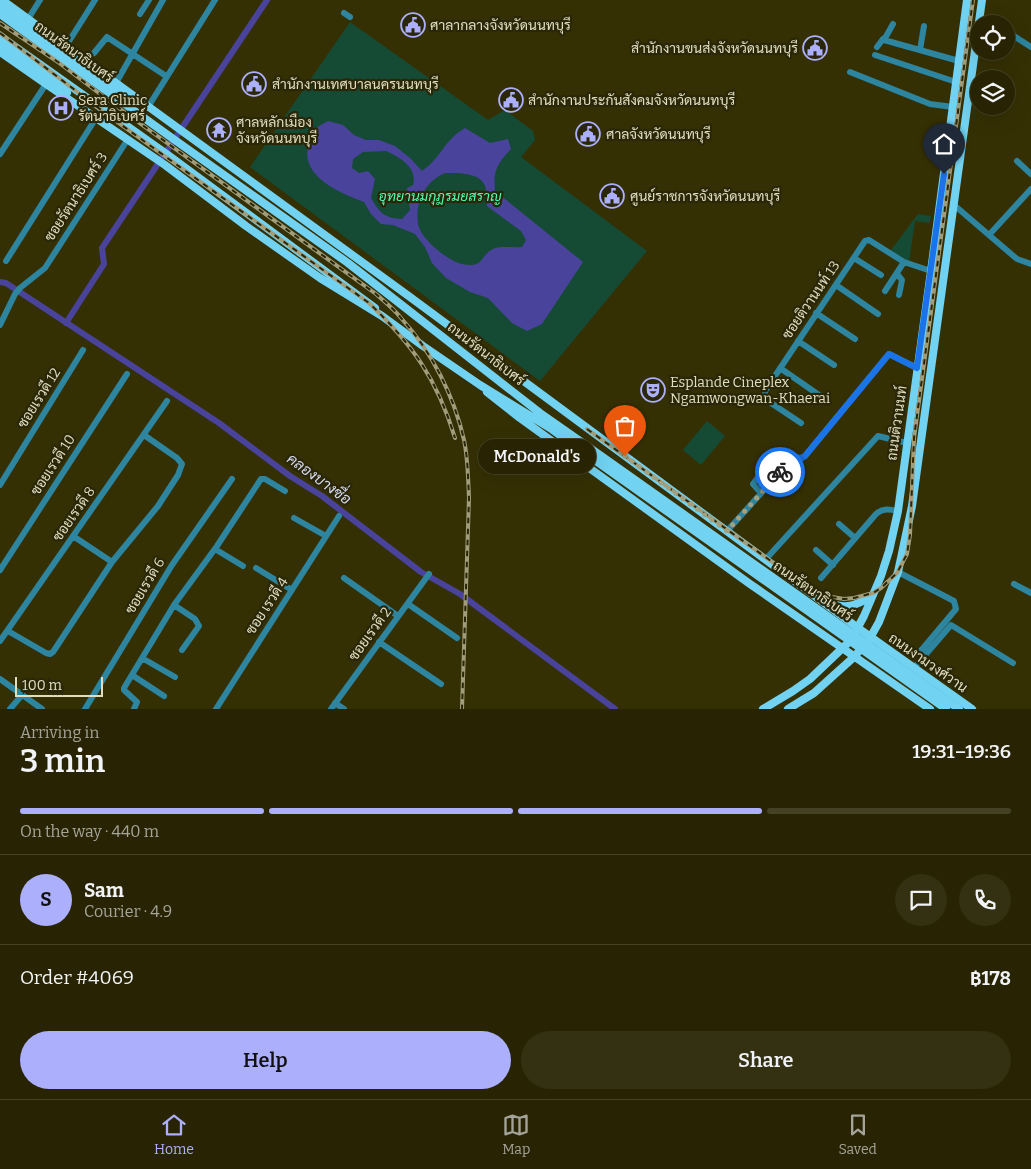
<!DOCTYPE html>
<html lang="en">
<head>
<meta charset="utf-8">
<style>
  :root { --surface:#282403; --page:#343012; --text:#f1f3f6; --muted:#a5a49a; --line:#444125; --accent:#acaffb }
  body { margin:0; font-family:Bitter,Sarabun,serif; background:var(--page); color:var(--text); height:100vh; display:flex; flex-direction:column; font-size:19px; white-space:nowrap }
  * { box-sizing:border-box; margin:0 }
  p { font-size:16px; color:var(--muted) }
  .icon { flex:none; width:28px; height:28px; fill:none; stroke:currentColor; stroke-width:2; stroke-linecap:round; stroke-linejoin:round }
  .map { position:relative; height:709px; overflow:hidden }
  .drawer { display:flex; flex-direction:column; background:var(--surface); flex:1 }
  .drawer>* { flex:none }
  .buttons { position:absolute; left:970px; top:15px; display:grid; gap:10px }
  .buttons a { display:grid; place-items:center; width:45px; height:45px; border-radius:50%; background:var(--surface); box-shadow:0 5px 20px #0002,0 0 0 1px var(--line); font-size:25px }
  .scale { position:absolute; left:15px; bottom:12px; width:88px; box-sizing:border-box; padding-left:5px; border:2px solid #e0ddc1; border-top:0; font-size:14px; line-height:18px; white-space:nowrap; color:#e0ddc1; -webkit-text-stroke:4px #2a2608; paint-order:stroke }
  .pin { position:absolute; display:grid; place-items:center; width:42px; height:42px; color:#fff; margin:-51px -21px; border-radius:50% 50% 50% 0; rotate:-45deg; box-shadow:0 0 5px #0007 }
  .pin .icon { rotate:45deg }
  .courier { position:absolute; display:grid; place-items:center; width:50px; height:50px; margin:-25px; border:4px solid #1a73e8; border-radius:50%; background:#fff; color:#222; box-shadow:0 1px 6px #0007 }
  .bubble { position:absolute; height:35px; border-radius:18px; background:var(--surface); box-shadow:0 5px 20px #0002,0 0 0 1px var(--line); font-size:16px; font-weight:600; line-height:35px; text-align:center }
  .summary em { font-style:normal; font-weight:600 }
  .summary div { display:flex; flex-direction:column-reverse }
  .summary { display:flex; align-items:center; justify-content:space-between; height:85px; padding:0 20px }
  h1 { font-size:32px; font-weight:600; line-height:38px }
  .bar { display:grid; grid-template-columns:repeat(4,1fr); gap:8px 5px; align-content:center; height:60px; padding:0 20px }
  .bar i { height:6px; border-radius:4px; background:var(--line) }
  .bar .current { background:var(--accent) }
  .bar p { grid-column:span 4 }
  .line { display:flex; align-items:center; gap:12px; padding:0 20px; border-top:1px solid var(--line) }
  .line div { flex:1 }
  .round { display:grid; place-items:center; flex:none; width:52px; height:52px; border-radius:26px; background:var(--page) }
  .action { display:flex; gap:10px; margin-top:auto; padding:10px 20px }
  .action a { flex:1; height:58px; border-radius:30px; background:var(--accent); color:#111; font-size:20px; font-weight:600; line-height:58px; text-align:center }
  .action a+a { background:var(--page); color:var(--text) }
  .tabs { display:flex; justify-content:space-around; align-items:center; height:70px; border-top:1px solid var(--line); background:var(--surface); font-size:14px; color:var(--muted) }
  .tabs a { display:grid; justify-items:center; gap:2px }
  .tabs .current { color:var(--accent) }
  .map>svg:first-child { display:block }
  .green { fill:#154b35 }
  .water { fill:#49439c; fill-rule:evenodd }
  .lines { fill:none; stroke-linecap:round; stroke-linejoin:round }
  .canal { stroke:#49439c; stroke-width:6 }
  .minor { stroke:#2d859f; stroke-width:6 }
  .major { stroke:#71d2f2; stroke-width:8 }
  .rail-casing { stroke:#a19d7b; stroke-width:4 }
  .rail { stroke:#2a2608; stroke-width:2; stroke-dasharray:5.5; stroke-linecap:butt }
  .major-bridge { stroke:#71d2f2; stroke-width:8 }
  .done { stroke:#a4a07f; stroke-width:5; stroke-dasharray:0 9 }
  .route { stroke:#1a73e8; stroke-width:6 }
  .labels { text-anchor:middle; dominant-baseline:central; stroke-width:4.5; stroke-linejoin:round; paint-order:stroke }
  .poi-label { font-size:14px; fill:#e0ddc1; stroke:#2a2608; text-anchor:start }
  .street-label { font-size:14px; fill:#e0ddc1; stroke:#2a2608 }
  .park-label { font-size:14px; font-style:italic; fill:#52fcb7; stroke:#2a2608 }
  .water-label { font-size:15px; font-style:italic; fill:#d4d7ef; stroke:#2a2608 }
</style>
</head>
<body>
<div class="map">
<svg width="1031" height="709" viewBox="0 0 1031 709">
  <rect width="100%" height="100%" fill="#353004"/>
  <path class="green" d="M350 22 488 120 505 110 533 131 535 140 521 157 647 251 540 381 250 167Z
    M918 214 931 216 930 223 915 221 909 262 891 250Z
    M707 421 725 436 701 465 683 450Z"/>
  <path class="water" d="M328 121 343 125 354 135 366 140H379L395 146 410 158 422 171C442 157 443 141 465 128L490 143 508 139 511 149C497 164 493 171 495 191L583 262 542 324 527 331 512 323 488 298 470 292 446 278 432 263 425 247 415 234 393 225 381 224 371 214 364 202C340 193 298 176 309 143 313 129 315 128 328 121ZM386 151C400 157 418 168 413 185L407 188 410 210 402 219C384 218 380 213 371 198L375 179 368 171 359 173 352 168 353 159 363 152ZM445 173C457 173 480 172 485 186 487 192 486 200 487 206L521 231 526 240 522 247C513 248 498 245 491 250 479 258 484 268 462 264 448 261 419 238 418 223 415 201 425 182 445 173Z"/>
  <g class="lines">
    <path class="canal" d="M0 282 6 283 219 423 290 476 322 496 421 572 460 594 615 709
      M66 323 104 264 102 248 267 0"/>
    <path class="minor" d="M344 13 350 17
      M140 14 149 0
      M28 19 40 0
      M893 24 884 40 959 61
      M1006 31 1031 47
      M66 46 95 0
      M877 47 883 39
      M920 50 924 26
      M94 53 107 37 166 76
      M875 55 956 82
      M850 72 930 104 953 107
      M116 83 163 0
      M148 107 215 0
      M0 154 46 84
      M1017 161 1031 174
      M954 205 1017 259 1031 264
      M989 235 1031 189
      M854 258 881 275
      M6 261 96 118
      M897 274 902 280 899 295
      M836 285 878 314
      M885 291 904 262
      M816 313 855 339
      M0 325 15 294 20 288 45 268 128 139
      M798 341 834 365
      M780 368 819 395
      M801 423 765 399V391L865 241 869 240 904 262 931 271
      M0 485 83 350
      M761 493 753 484 764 469
      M294 518 326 536
      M839 524 855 538
      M727 531 793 458H801L805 456 889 354 917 368
      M73 536 112 562
      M215 549 243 566
      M816 550 833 565
      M765 560 878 436 907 443
      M256 568 292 590
      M0 570 127 374
      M898 572 954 601 956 609 919 653
      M344 578 398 616
      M821 578 876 514C883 508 889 509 898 511
      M1014 584 1031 593
      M408 604 457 638
      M174 605 195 619 199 626 182 650
      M8 631 46 653 50 654 53 652 112 562 158 506 178 475 182 464 177 458 144 435
      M0 641 167 401
      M379 642 441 684
      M142 658 175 677
      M914 668 951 625 1013 663
      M132 675 164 696
      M0 679 42 709
      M335 703 344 709
      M10 709 22 695
      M85 709 172 565 232 479
      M134 709 137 702 124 690V688L174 605 217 546 261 479H265L285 491
      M216 709 339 516
      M331 709 429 574"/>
    <path class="major" d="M2 0 410 297 858 628 972 709
      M0 7 135 102
      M0 14 172 138 348 263 540 413 590 448
      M0 36 168 155 375 308
      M0 44 67 93
      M0 52 46 84 165 165 246 226 320 278 382 316 423 346 480 385 550 428 586 454
      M487 392 520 418 750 584 930 709
      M827 602C846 610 855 606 872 596
      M763 709 793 691 810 679 851 640 864 616 881 576 889 551 898 511 931 271 967 0
      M788 709 814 693 854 657 870 638 879 622 898 572 912 506 982 0"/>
    <g class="rail-casing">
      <path id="rail" d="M0 23 58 62 116 106 376 294C385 302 394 309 401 318 432 352 454 396 464 440 468 459 468 478 469 498L462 709
        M0 33 109 116 369 303C413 345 437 379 455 438
        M587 429 796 579 826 596 844 599 854 598 873 593 881 588 897 573 907 554 910 535 914 438 973 0"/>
    </g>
    <use href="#rail" class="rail"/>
    <path class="major-bridge" d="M590 448 959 709
      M586 454 946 709"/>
  </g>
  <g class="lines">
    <path class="done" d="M625 456 727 531 780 472"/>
    <path class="route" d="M780 472 794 457 802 458 805 456 889 354 917 368 944 174"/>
  </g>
  <defs>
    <g id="civic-ring" transform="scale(1.25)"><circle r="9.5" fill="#2a2608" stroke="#acaffb" stroke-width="1.5"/><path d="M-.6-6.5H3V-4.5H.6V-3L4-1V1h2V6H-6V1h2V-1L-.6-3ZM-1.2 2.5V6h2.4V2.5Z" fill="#acaffb"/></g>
    <g id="hospital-ring" transform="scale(1.25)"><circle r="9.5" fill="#2a2608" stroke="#acaffb" stroke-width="1.5"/><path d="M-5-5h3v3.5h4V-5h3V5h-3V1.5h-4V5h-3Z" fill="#acaffb"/></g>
    <g id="temple-ring" transform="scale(1.25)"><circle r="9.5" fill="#2a2608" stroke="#acaffb" stroke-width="1.5"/><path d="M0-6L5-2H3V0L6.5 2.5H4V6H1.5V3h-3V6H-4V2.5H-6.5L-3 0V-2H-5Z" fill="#acaffb"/></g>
    <g id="theatre-ring" transform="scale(1.25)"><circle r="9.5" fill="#2a2608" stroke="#acaffb" stroke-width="1.5"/><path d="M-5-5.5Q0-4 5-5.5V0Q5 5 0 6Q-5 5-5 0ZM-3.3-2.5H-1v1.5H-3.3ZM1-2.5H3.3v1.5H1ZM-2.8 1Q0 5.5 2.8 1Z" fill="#acaffb"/></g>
  </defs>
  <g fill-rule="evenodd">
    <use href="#civic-ring" x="413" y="25"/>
    <use href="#civic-ring" x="815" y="48"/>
    <use href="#civic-ring" x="254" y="84"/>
    <use href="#civic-ring" x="511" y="100"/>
    <use href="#hospital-ring" x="61" y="108"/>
    <use href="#temple-ring" x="219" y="130"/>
    <use href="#civic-ring" x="588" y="134"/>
    <use href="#civic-ring" x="612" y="196"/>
    <use href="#theatre-ring" x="653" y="390"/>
  </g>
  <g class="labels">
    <g class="poi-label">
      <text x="430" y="25">ศาลากลางจังหวัดนนทบุรี</text>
      <text x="798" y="48" text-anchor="end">สำนักงานขนส่งจังหวัดนนทบุรี</text>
      <text x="272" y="84">สำนักงานเทศบาลนครนนทบุรี</text>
      <text x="78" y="100">Sera Clinic<tspan x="78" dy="16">รัตนาธิเบศร์</tspan></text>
      <text x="528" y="100">สำนักงานประกันสังคมจังหวัดนนทบุรี</text>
      <text x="236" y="122">ศาลหลักเมือง<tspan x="236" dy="16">จังหวัดนนทบุรี</tspan></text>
      <text x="606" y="134">ศาลจังหวัดนนทบุรี</text>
      <text x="630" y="196">ศูนย์ราชการจังหวัดนนทบุรี</text>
      <text x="670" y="382">Esplande Cineplex<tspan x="670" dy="16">Ngamwongwan-Khaerai</tspan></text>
    </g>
    <g class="street-label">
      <text transform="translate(74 52) rotate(36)">ถนนรัตนาธิเบศร์</text>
      <text transform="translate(76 197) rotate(-57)">ซอยรัตนาธิเบศร์ 3</text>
      <text transform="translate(811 300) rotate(-56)">ซอยติวานนท์ 13</text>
      <text transform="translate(486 354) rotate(38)">ถนนรัตนาธิเบศร์</text>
      <text transform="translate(39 398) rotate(-58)">ซอยเรวดี 12</text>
      <text transform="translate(897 423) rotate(-82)">ถนนติวานนท์</text>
      <text transform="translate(53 465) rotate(-57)">ซอยเรวดี 10</text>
      <text transform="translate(74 514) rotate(-55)">ซอยเรวดี 8</text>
      <text transform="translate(145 586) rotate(-59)">ซอยเรวดี 6</text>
      <text transform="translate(813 591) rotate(35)">ถนนรัตนาธิเบศร์</text>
      <text transform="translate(267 606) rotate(-57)">ซอย เรวดี 4</text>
      <text transform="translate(370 634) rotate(-54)">ซอยเรวดี 2</text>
      <text transform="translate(928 663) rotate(35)">ถนนงามวงศ์วาน</text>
    </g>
    <g class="park-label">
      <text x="440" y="196">อุทยานมกุฎรมยสราญ</text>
    </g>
    <g class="water-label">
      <text transform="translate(319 479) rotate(36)">คลองบางซื่อ</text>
    </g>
  </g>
</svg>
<div class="buttons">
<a><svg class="icon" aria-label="locate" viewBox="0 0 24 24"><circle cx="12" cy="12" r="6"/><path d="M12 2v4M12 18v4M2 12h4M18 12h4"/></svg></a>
<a><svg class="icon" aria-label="layers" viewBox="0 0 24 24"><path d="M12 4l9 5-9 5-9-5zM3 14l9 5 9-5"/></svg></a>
</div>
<div class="scale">100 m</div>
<div class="pin" style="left:625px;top:456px;background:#ea580c"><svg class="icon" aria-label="bag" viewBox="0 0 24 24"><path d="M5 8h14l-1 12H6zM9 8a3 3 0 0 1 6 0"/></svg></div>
<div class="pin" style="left:944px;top:174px;background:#1f2937"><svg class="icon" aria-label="home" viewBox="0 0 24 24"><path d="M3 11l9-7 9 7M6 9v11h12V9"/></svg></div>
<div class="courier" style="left:780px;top:472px"><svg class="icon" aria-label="bike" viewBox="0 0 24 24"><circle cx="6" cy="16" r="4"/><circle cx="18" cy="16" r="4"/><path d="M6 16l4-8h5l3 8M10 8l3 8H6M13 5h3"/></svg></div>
<div class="bubble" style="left:478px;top:439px;width:118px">McDonald's</div>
</div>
<section class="drawer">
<div class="summary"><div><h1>3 min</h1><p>Arriving in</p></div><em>19:31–19:36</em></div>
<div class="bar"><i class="current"></i><i class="current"></i><i class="current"></i><i></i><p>On the way · 440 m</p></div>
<div class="line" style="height:90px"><b class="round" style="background:var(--accent);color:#111">S</b><div><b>Sam</b><p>Courier · 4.9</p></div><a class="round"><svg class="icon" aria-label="chat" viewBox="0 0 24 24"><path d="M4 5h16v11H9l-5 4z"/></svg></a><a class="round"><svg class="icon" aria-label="phone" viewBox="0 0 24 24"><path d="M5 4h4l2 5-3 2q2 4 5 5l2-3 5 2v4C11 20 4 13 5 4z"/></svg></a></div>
<div class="line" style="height:65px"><div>Order #4069</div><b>฿178</b></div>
<div class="action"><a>Help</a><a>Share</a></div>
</section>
<nav class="tabs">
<a class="current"><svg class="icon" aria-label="home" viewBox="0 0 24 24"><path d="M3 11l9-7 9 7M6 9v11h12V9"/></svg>Home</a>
<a><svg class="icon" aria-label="map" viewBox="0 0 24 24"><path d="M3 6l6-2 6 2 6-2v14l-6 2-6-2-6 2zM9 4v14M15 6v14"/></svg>Map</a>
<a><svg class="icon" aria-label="saved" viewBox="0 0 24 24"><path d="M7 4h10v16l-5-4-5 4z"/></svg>Saved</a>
</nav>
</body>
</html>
